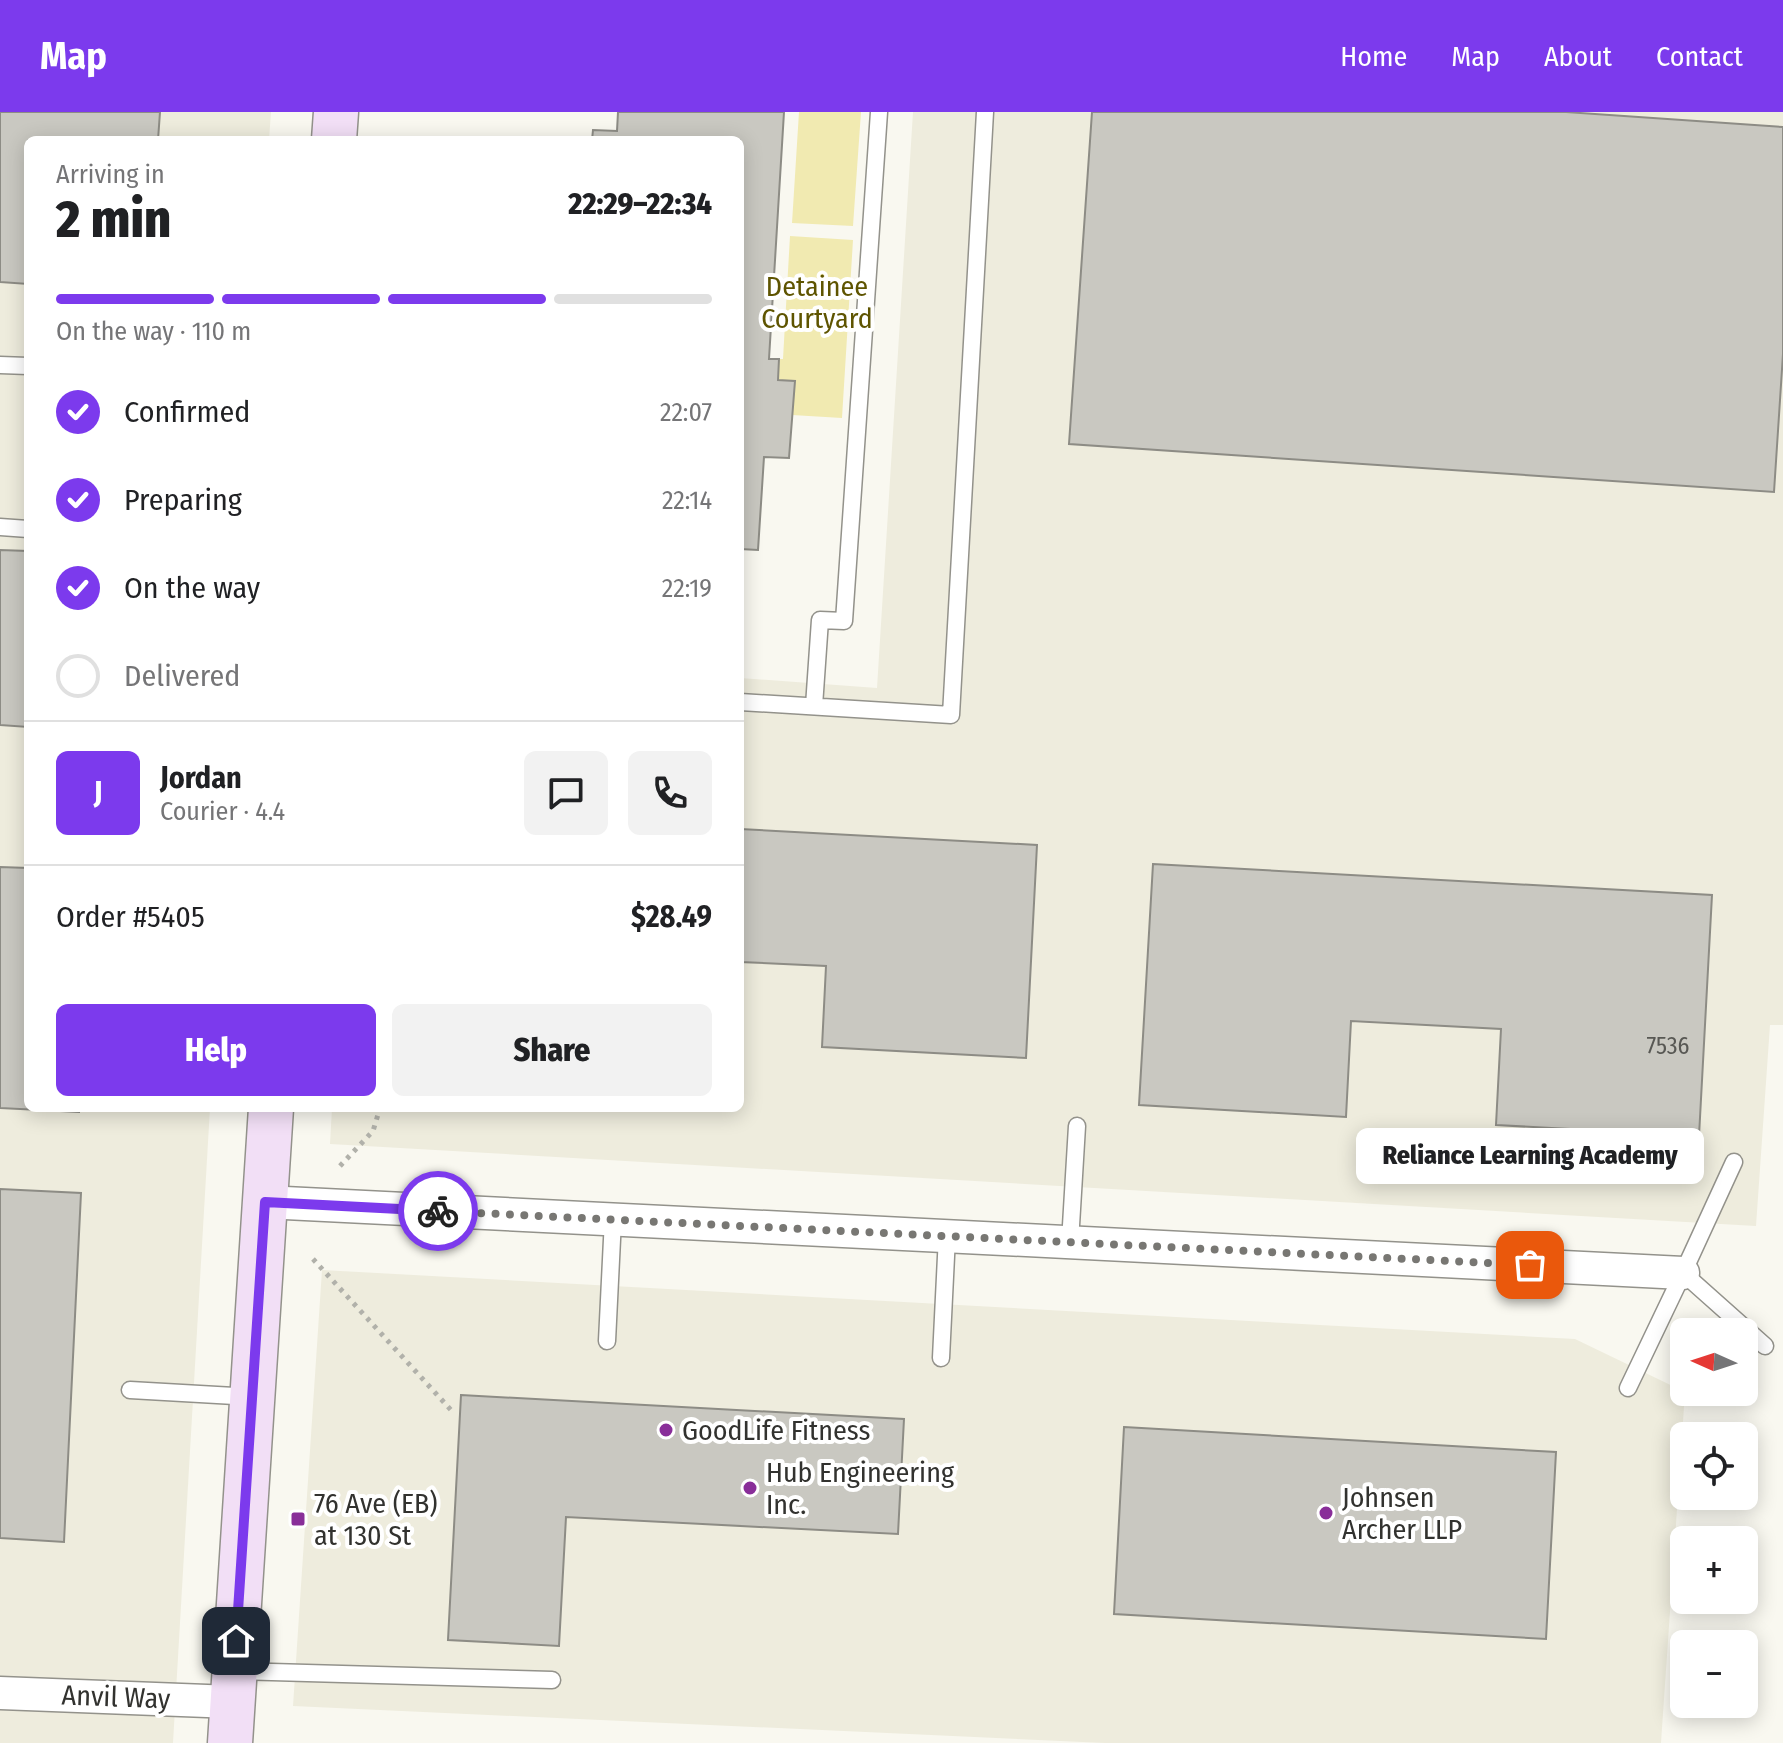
<!DOCTYPE html>
<html lang="en">
<head>
<meta charset="utf-8">
<style>
  :root { --surface:#fff; --page:#f2f2f2; --text:#202124; --muted:#757577; --line:#e0e0e0; --accent:#7c3aed }
  body { margin:0; font-family:"Fira Sans Condensed",sans-serif; background:var(--page); color:var(--text); height:100vh; display:flex; flex-direction:column; font-size:30px; white-space:nowrap }
  * { box-sizing:border-box; margin:0 }
  p { font-size:26px; color:var(--muted) }
  .icon { flex:none; width:44px; height:44px; fill:none; stroke:currentColor; stroke-width:2; stroke-linecap:round; stroke-linejoin:round }
  .map { position:relative; flex:1; overflow:hidden }
  .drawer { position:absolute; left:24px; top:24px; width:720px; height:976px; display:flex; flex-direction:column; background:var(--surface); border-radius:12px; box-shadow:0 4px 20px #0003 }
  .drawer>* { flex:none }
  .needle { width:52px; rotate:273deg }
  .controls { position:absolute; left:1670px; top:1206px; display:grid; gap:16px }
  .controls a { display:grid; place-items:center; width:88px; height:88px; border-radius:12px; background:var(--surface); box-shadow:0 4px 20px #0003; font-size:40px }
  .pin { position:absolute; display:grid; place-items:center; width:68px; height:68px; color:#fff; margin:-34px; border-radius:16px; box-shadow:0 4px 12px #0006 }
  .courier { position:absolute; display:grid; place-items:center; width:80px; height:80px; margin:-40px; border:6px solid #7c3aed; border-radius:50%; background:#fff; color:#222; box-shadow:0 2px 10px #0007 }
  .bubble { position:absolute; height:56px; border-radius:12px; background:var(--surface); box-shadow:0 4px 20px #0003; font-size:26px; font-weight:800; line-height:56px; text-align:center }
  .overview em { font-style:normal; font-weight:800 }
  .overview div { display:flex; flex-direction:column-reverse }
  .overview { display:flex; align-items:center; justify-content:space-between; height:136px; padding:0 32px }
  h1 { font-size:52px; font-weight:800; line-height:60px }
  .bar { display:grid; grid-template-columns:repeat(4,1fr); gap:12px 8px; align-content:center; height:96px; padding:0 32px }
  .bar i { height:10px; border-radius:6px; background:var(--line) }
  .bar .on { background:var(--accent) }
  .bar p { grid-column:span 4 }
  .line { display:flex; align-items:center; gap:20px; padding:0 32px; border-top:2px solid var(--line) }
  .line div { flex:1 }
  .round { display:grid; place-items:center; flex:none; width:84px; height:84px; border-radius:12px; background:var(--page) }
  ol { padding:0 32px; list-style:none }
  li { display:flex; align-items:center; gap:24px; height:88px }
  li p { margin-inline-start:auto }
  li .icon { padding:8px; border-radius:50%; background:var(--accent); color:#fff; stroke-width:4 }
  li:last-child { color:var(--muted) }
  li i { width:44px; height:44px; border:4px solid var(--line); border-radius:50% }
  .primary-button { display:flex; gap:16px; margin-top:auto; padding:16px 32px }
  .primary-button a { flex:1; height:92px; border-radius:12px; background:var(--accent); color:#fff; font-size:32px; font-weight:800; line-height:92px; text-align:center }
  .primary-button a+a { background:var(--page); color:var(--text) }
  header { display:flex; align-items:center; gap:48px; box-sizing:border-box; height:112px; padding:0 40px; background:var(--accent); color:#fff }
  header strong { font-size:38px }
  nav { display:flex; gap:44px; margin-inline-start:auto; font-size:28px }
  .map>svg:first-child { display:block }
  .built { fill:#eeecdd }
  .green { fill:#f1eab1 }
  .building { fill:#c9c8c1; stroke:#8d8c85; stroke-width:2 }
  .lines { fill:none; stroke-linecap:round; stroke-linejoin:round }
  .service-casing { stroke:#93928b; stroke-width:19 }
  .minor-casing { stroke:#93928b; stroke-width:35 }
  .secondary-casing { stroke:#93928b; stroke-width:47 }
  .path { stroke:#b1b1aa; stroke-width:5; stroke-dasharray:4 6; stroke-linecap:butt }
  .service { stroke:#fff; stroke-width:16 }
  .minor { stroke:#fff; stroke-width:32 }
  .secondary { stroke:#f2dff6; stroke-width:44 }
  .done { stroke:#787773; stroke-width:8; stroke-dasharray:0 14.4 }
  .route { stroke:#7c3aed; stroke-width:10 }
  .poi-dot { fill:#892e99; stroke:#fff; stroke-width:3 }
  .labels { text-anchor:middle; dominant-baseline:central; stroke-width:8; stroke-linejoin:round; paint-order:stroke }
  .number-label { font-size:24px; fill:#585854 }
  .park-label { font-size:28px; fill:#5e5400; stroke:#fff }
  .poi-label { font-size:28px; fill:#32322f; stroke:#fff; text-anchor:start }
  .street-label { font-size:28px; fill:#32322f; stroke:#fff }
</style>
</head>
<body>
<header>
<strong>Map</strong>
<nav><a>Home</a><a>Map</a><a>About</a><a>Contact</a></nav>
</header>
<div class="map">
<svg width="1783" height="1631" viewBox="0 0 1783 1631">
  <rect width="100%" height="100%" fill="#f9f8f0"/>
  <path class="built" d="M0 0H271L269 28H28V996H210L173 1631H0Z
    M913 0H1783V913H1770L1756 1114 330 1032 332 996H740V566L877 576Z
    M322 1158 1575 1227 1685 1280 1661 1631H1105L293 1594Z"/>
  <path class="green" d="M799 0H861L853 114 792 111Z
    M790 124 853 128 842 306 792 303 778 268 779 247H783Z"/>
  <path class="building" d="M0 0H160L158 28H28V172L0 170Z
    M618 0H784L769 247H779L778 268 795 269 789 346 764 345 758 438 740 437V28H592L593 18 617 19Z
    M1092 0H1566L1783 15V242L1774 380 1069 332Z
    M0 438 28 439V615L0 613Z
    M740 717 1037 733 1026 946 822 935 826 854 740 850Z
    M1153 752 1712 783 1699 1024 1496 1013 1501 917 1351 909 1346 1005 1139 993Z
    M0 755 28 756V996H79V1000L0 996Z
    M0 1077 81 1081 64 1430 0 1426Z
    M461 1283 904 1307 898 1422 566 1405 559 1534 448 1528Z
    M1124 1315 1556 1340 1546 1527 1114 1502Z"/>
  <g class="lines">
    <g class="service-casing">
      <path id="service" d="M0 253 28 254
        M0 415 28 417
        M740 590 951 603 985 0
        M814 594 820 508 844 509 879 0
        M1070 1130 1077 1014
        M1683 1161 1734 1050
        M607 1229 613 1107
        M941 1246 947 1124
        M1628 1276 1683 1161 1765 1234
        M130 1278 252 1285
        M236 1559 552 1568"/>
    </g>
    <g class="minor-casing">
      <path id="minor" d="M265 1090 1683 1161
        M0 1581 233 1590"/>
    </g>
    <g class="secondary-casing">
      <path id="secondary" d="M334 28 336 0
        M230 1631 271 996"/>
    </g>
    <path class="path" d="M340 1054 373 1019 380 996
      M313 1147 451 1298"/>
    <use href="#service" class="service"/>
    <use href="#minor" class="minor"/>
    <use href="#secondary" class="secondary"/>
  </g>
  <g class="lines">
    <path class="done" d="M438 1099 1530 1153"/>
    <path class="route" d="M236 1529 265 1090 438 1099"/>
  </g>
  <g class="poi-dot">
    <circle cx="666" cy="1318" r="8"/>
    <circle cx="750" cy="1376" r="8"/>
    <circle cx="1326" cy="1401" r="8"/>
    <rect x="290" y="1399" width="16" height="16" rx="4"/>
  </g>
  <g class="labels">
    <g class="number-label">
      <text x="1668" y="934">7536</text>
    </g>
    <g class="park-label">
      <text x="817" y="174">Detainee<tspan x="817" dy="32">Courtyard</tspan></text>
    </g>
    <g class="poi-label">
      <text x="682" y="1318">GoodLife Fitness</text>
      <text x="766" y="1360">Hub Engineering<tspan x="766" dy="32">Inc.</tspan></text>
      <text x="1342" y="1385">Johnsen<tspan x="1342" dy="32">Archer LLP</tspan></text>
      <text x="314" y="1391">76 Ave (EB)<tspan x="314" dy="32">at 130 St</tspan></text>
    </g>
    <g class="street-label">
      <text transform="translate(116 1585) rotate(2)">Anvil Way</text>
    </g>
  </g>
</svg>
<div class="controls">
<a><svg class="needle" viewBox="-14 -14 28 28"><path d="M0-13l5 13h-10z" fill="#e53935"/><path d="M0 13l5-13h-10z" fill="#757577"/></svg></a>
<a><svg class="icon" aria-label="locate" viewBox="0 0 24 24"><circle cx="12" cy="12" r="6"/><path d="M12 2v4M12 18v4M2 12h4M18 12h4"/></svg></a>
<a>+</a>
<a>−</a>
</div>
<div class="pin" style="left:1530px;top:1153px;background:#ea580c"><svg class="icon" aria-label="bag" viewBox="0 0 24 24"><path d="M5 8h14l-1 12H6zM9 8a3 3 0 0 1 6 0"/></svg></div>
<div class="pin" style="left:236px;top:1529px;background:#1f2937"><svg class="icon" aria-label="home" viewBox="0 0 24 24"><path d="M3 11l9-7 9 7M6 9v11h12V9"/></svg></div>
<div class="courier" style="left:438px;top:1099px"><svg class="icon" aria-label="bike" viewBox="0 0 24 24"><circle cx="6" cy="16" r="4"/><circle cx="18" cy="16" r="4"/><path d="M6 16l4-8h5l3 8M10 8l3 8H6M13 5h3"/></svg></div>
<div class="bubble" style="left:1356px;top:1016px;width:348px">Reliance Learning Academy</div>
<section class="drawer">
<div class="overview"><div><h1>2 min</h1><p>Arriving in</p></div><em>22:29–22:34</em></div>
<div class="bar"><i class="on"></i><i class="on"></i><i class="on"></i><i></i><p>On the way · 110 m</p></div>
<ol>
<li><svg class="icon" aria-label="check" viewBox="0 0 24 24"><path d="M5 12l5 5 9-10"/></svg>Confirmed<p>22:07</p></li>
<li><svg class="icon" aria-label="check" viewBox="0 0 24 24"><path d="M5 12l5 5 9-10"/></svg>Preparing<p>22:14</p></li>
<li><svg class="icon" aria-label="check" viewBox="0 0 24 24"><path d="M5 12l5 5 9-10"/></svg>On the way<p>22:19</p></li>
<li><i></i>Delivered</li>
</ol>
<div class="line" style="height:144px"><b class="round" style="background:var(--accent);color:#fff">J</b><div><b>Jordan</b><p>Courier · 4.4</p></div><a class="round"><svg class="icon" aria-label="chat" viewBox="0 0 24 24"><path d="M4 5h16v11H9l-5 4z"/></svg></a><a class="round"><svg class="icon" aria-label="phone" viewBox="0 0 24 24"><path d="M5 4h4l2 5-3 2q2 4 5 5l2-3 5 2v4C11 20 4 13 5 4z"/></svg></a></div>
<div class="line" style="height:104px"><div>Order #5405</div><b>$28.49</b></div>
<div class="primary-button"><a>Help</a><a>Share</a></div>
</section>
</div>
</body>
</html>
